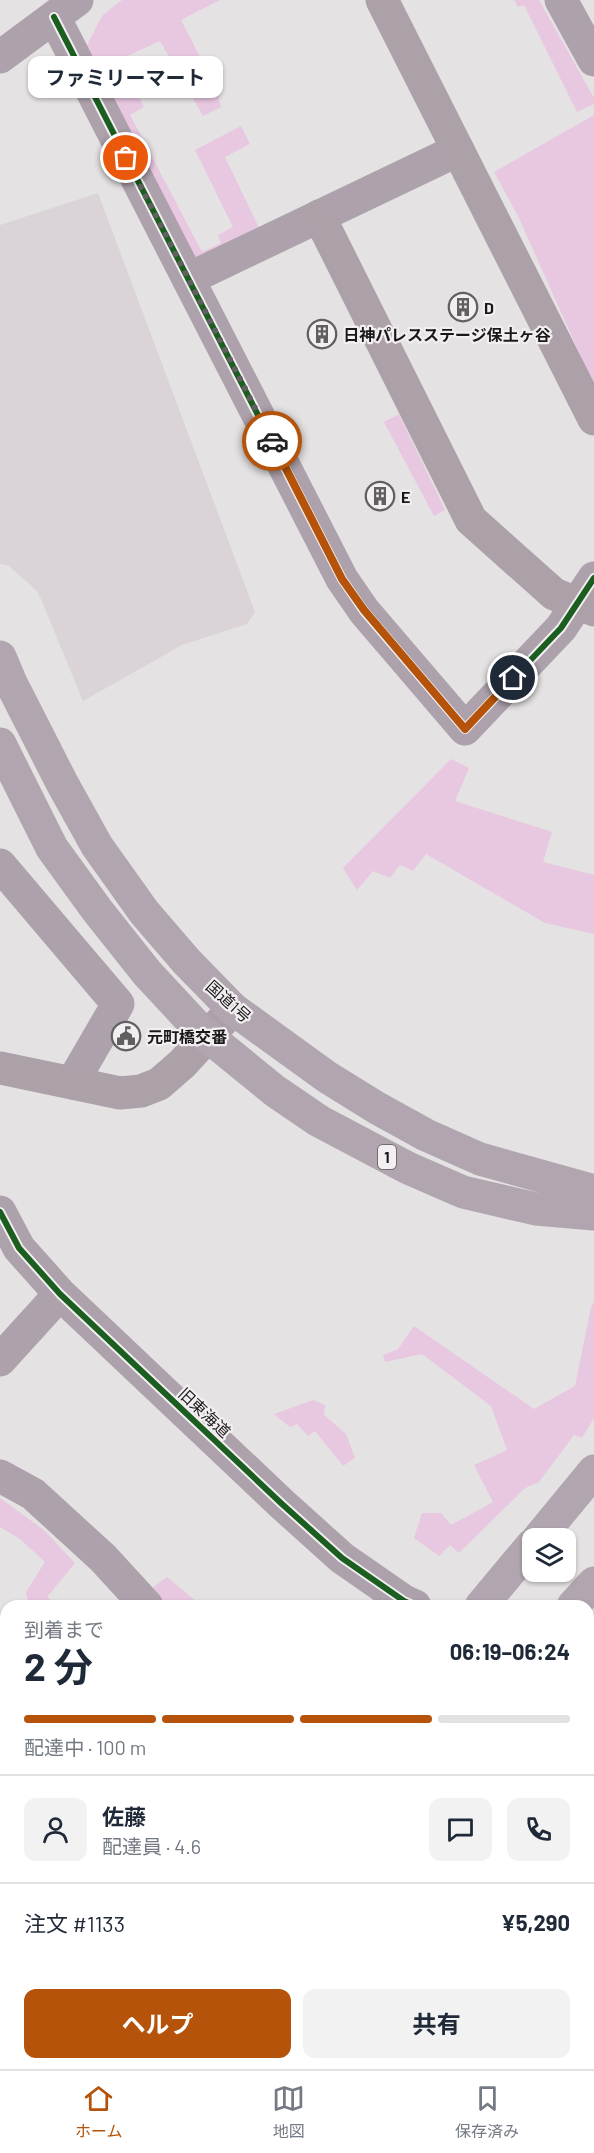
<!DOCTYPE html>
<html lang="ja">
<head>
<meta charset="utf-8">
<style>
  :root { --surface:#fff; --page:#f2f2f3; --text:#1f2937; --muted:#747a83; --line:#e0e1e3; --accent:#b45309 }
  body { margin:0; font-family:Barlow,"Noto Sans JP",sans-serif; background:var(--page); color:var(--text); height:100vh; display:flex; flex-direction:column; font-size:22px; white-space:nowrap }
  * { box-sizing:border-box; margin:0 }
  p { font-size:20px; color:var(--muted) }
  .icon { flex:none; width:33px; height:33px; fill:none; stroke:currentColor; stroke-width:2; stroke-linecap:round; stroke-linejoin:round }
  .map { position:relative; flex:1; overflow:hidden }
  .details { position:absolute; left:0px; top:1600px; width:594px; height:470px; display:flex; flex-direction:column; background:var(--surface); border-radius:18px 18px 0 0; box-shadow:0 2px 4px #0004 }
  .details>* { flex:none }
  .buttons { position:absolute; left:522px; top:1528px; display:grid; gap:12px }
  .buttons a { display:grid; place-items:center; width:54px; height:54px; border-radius:12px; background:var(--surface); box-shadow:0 2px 4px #0004; font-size:30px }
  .pin { position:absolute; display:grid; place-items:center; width:51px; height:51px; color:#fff; margin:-26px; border:3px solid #fff; border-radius:50%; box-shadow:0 2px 6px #0007 }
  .courier { position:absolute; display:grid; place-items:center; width:60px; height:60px; margin:-30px; border:4px solid #b45309; border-radius:50%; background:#fff; color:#222; box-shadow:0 2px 8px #0007 }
  .bubble { position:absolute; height:42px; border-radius:12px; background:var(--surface); box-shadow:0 2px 4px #0004; font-size:20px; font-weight:700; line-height:42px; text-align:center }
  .headline em { font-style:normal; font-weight:700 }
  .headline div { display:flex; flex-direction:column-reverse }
  .headline { display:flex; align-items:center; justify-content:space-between; height:102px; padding:0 24px }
  h1 { font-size:39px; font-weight:700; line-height:45px }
  .bar { display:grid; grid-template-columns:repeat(4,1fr); gap:9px 6px; align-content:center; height:72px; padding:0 24px }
  .bar i { height:8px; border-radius:4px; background:var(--line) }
  .bar .active { background:var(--accent) }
  .bar p { grid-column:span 4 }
  .line { display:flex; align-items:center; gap:15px; padding:0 24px; border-top:2px solid var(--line) }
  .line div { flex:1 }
  .round { display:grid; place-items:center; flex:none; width:63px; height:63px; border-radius:12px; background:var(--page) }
  .button { display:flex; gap:12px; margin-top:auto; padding:12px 24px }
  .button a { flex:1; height:69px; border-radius:12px; background:var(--accent); color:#fff; font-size:24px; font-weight:700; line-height:69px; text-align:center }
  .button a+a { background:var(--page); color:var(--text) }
  .tabs { display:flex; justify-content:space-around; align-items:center; height:84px; border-top:2px solid var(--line); background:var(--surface); font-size:16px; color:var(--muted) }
  .tabs a { display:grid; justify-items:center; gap:3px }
  .tabs .active { color:var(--accent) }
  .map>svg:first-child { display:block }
  .built { fill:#dad4d8 }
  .green { fill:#e8c7e1 }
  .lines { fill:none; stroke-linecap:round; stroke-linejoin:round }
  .river { stroke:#d5a9cb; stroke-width:51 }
  .street { stroke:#ada1ab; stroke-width:33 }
  .secondary { stroke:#ada1a9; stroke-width:33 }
  .highway { stroke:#b1a6af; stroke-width:33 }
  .rail { stroke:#aaa4a8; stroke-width:4.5; stroke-dasharray:3 6; stroke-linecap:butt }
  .highway-bridge { stroke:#b1a6af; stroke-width:33 }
  .cycleway-casing { stroke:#f2eef1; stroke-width:10 }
  .cycleway { stroke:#1b5e20; stroke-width:6 }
  .done { stroke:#615f60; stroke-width:6; stroke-dasharray:0 10.8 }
  .route { stroke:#b45309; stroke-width:8 }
  .labels { text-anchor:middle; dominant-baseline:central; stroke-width:4.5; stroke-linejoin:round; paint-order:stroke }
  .shield { fill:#f2eef1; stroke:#5b595a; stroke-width:1.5 }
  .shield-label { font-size:15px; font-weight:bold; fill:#1a1919 }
  .poi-label { font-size:16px; font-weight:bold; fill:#1a1919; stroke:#f2eef1; text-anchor:start }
  .street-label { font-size:16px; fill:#1a1919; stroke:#f2eef1 }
</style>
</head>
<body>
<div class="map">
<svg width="594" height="2069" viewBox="0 0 594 2069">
  <rect width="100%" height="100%" fill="#e4e2e3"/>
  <path class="built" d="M98 193 255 612 247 624 182 645 83 701 38 592 9 566 0 564V225Z"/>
  <path class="green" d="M122 0H220L181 20 202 61 193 66 208 93 217 91 221 107 203 116 160 41 121 59 144 107 130 115 202 252 221 243 218 235 233 227 195 150 241 126 250 144 225 157 261 232 204 261 185 255 86 47 102 16Z
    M514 0H539L594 98V104L577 112 524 5 518 7Z
    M594 115V386L519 218 494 172Z
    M399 414 445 510 434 516 384 422Z
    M451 759 469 768 455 801 552 832 543 862 594 875V934L545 923 426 854 413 871 400 865 390 878 373 871 357 890 343 868Z
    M594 1302V1418L582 1438 574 1435 539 1482 525 1488 459 1553 450 1545 439 1556 414 1538 422 1513H441L451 1525 493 1502 474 1465 507 1450 491 1406 422 1354 385 1362 383 1355 398 1349 414 1326 534 1409 575 1386 591 1307Z
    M313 1400 325 1405 324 1415 346 1434 355 1458 343 1466 315 1431 308 1436 297 1424 290 1427 274 1414Z
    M0 1498 44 1530 75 1563 47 1597 57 1606H29L26 1592 45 1562 20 1539 0 1527Z
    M167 1577 202 1606H163L147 1592Z
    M594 1966V2069H249L254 2064H588V1968Z"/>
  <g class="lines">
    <path class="river" d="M0 1847 6 1853
      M226 2064 232 2069"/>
    <path class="street" d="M561 0 594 60
      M54 17 342 579 364 611 465 729 561 628 594 578
      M0 57 77 0
      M188 279 458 150
      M0 865 118 1004 72 1083
      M0 1212 19 1248 60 1294 282 1504 342 1558 404 1601 415 1606
      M0 1360 60 1294
      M0 1476 33 1494 103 1558 147 1606"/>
    <path class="secondary" d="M382 0 594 419
      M319 216 471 520 554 594 594 610
      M0 1068 120 1093 141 1091 159 1084 182 1064 233 1009"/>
    <path class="highway" d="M0 657 11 683 62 783 97 846 144 912 187 962 233 1009 327 1077 377 1108 426 1135 480 1159 594 1191
      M0 744 52 848 97 910 147 973 200 1030 275 1091 319 1121 408 1168 463 1192 536 1209 594 1214
      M538 1539 594 1471
      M481 1606 532 1545
      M573 1606 594 1583
      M588 1681 594 1674
      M201 2069 206 2064"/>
    <path class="rail" d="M0 1968 6 1974
      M0 1999 6 2004
      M0 2062 7 2069
      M69 2064 75 2069
      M102 2064 107 2069"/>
    <path class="highway-bridge" d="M102 2069 107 2064"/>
    <g class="cycleway-casing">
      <path id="cycleway" d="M54 17 342 579 364 611 465 729 561 628 594 578
        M0 1212 19 1248 60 1294 282 1504 342 1558 404 1601 415 1606"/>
    </g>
    <use href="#cycleway" class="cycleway"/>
  </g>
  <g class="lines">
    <path class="done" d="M126 158 272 441"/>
    <path class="route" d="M272 441 342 579 364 610 465 729 513 678"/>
  </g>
  <defs>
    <g id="building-ring" transform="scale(1.5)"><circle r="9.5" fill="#f2eef1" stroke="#615f60" stroke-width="1.5"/><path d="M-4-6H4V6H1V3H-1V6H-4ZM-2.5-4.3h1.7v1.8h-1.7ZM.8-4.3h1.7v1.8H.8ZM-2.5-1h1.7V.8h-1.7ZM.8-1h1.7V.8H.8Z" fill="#615f60"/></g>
    <g id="civic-ring" transform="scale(1.5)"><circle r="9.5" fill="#f2eef1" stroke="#615f60" stroke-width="1.5"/><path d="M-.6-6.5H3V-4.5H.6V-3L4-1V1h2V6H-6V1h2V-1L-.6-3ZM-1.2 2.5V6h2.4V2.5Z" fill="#615f60"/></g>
  </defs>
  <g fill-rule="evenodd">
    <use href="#building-ring" x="463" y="307"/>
    <use href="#building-ring" x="322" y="334"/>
    <use href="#building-ring" x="380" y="496"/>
    <use href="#civic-ring" x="126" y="1036"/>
  </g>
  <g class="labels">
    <rect class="shield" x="378" y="1145" width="18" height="24" rx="4.5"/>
    <g class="shield-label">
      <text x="387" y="1157">1</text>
    </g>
    <g class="poi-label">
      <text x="484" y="307">D</text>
      <text x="343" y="334">日神パレスステージ保土ヶ谷</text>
      <text x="401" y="496">E</text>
      <text x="147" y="1036">元町橋交番</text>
    </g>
    <g class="street-label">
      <text transform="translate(229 1001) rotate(42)">国道1号</text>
      <text transform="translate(205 1412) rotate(43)">旧東海道</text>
    </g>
  </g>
</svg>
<div class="buttons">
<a><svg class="icon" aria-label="layers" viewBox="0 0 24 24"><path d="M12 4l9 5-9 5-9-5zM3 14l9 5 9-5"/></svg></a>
</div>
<div class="pin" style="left:126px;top:158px;background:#ea580c"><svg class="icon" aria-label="bag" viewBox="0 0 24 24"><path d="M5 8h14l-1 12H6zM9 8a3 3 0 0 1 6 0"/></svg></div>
<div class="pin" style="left:513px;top:678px;background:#1f2937"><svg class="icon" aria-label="home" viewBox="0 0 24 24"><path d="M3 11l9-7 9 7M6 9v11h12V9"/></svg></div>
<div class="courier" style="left:272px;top:441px"><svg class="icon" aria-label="car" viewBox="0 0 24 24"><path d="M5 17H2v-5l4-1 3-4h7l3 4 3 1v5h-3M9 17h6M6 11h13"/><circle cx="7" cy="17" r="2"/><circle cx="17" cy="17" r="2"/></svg></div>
<div class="bubble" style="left:28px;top:56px;width:195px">ファミリーマート</div>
<section class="details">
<div class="headline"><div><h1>2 分</h1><p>到着まで</p></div><em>06:19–06:24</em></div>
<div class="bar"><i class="active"></i><i class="active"></i><i class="active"></i><i></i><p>配達中 · 100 m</p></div>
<div class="line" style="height:108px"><a class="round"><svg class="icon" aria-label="person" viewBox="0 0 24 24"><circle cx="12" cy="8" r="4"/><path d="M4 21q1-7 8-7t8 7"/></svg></a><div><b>佐藤</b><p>配達員 · 4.6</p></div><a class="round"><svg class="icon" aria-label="chat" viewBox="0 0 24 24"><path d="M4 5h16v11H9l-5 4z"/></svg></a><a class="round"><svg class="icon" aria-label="phone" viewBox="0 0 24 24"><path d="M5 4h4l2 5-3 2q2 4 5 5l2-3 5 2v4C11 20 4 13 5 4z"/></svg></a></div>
<div class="line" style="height:78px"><div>注文 #1133</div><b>¥5,290</b></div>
<div class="button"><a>ヘルプ</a><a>共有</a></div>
</section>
</div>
<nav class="tabs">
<a class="active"><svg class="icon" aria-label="home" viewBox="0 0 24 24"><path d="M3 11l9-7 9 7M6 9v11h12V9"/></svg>ホーム</a>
<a><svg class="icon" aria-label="map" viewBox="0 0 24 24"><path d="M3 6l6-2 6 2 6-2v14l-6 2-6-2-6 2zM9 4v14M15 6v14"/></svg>地図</a>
<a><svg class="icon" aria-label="saved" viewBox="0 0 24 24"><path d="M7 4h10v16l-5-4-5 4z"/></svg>保存済み</a>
</nav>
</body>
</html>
